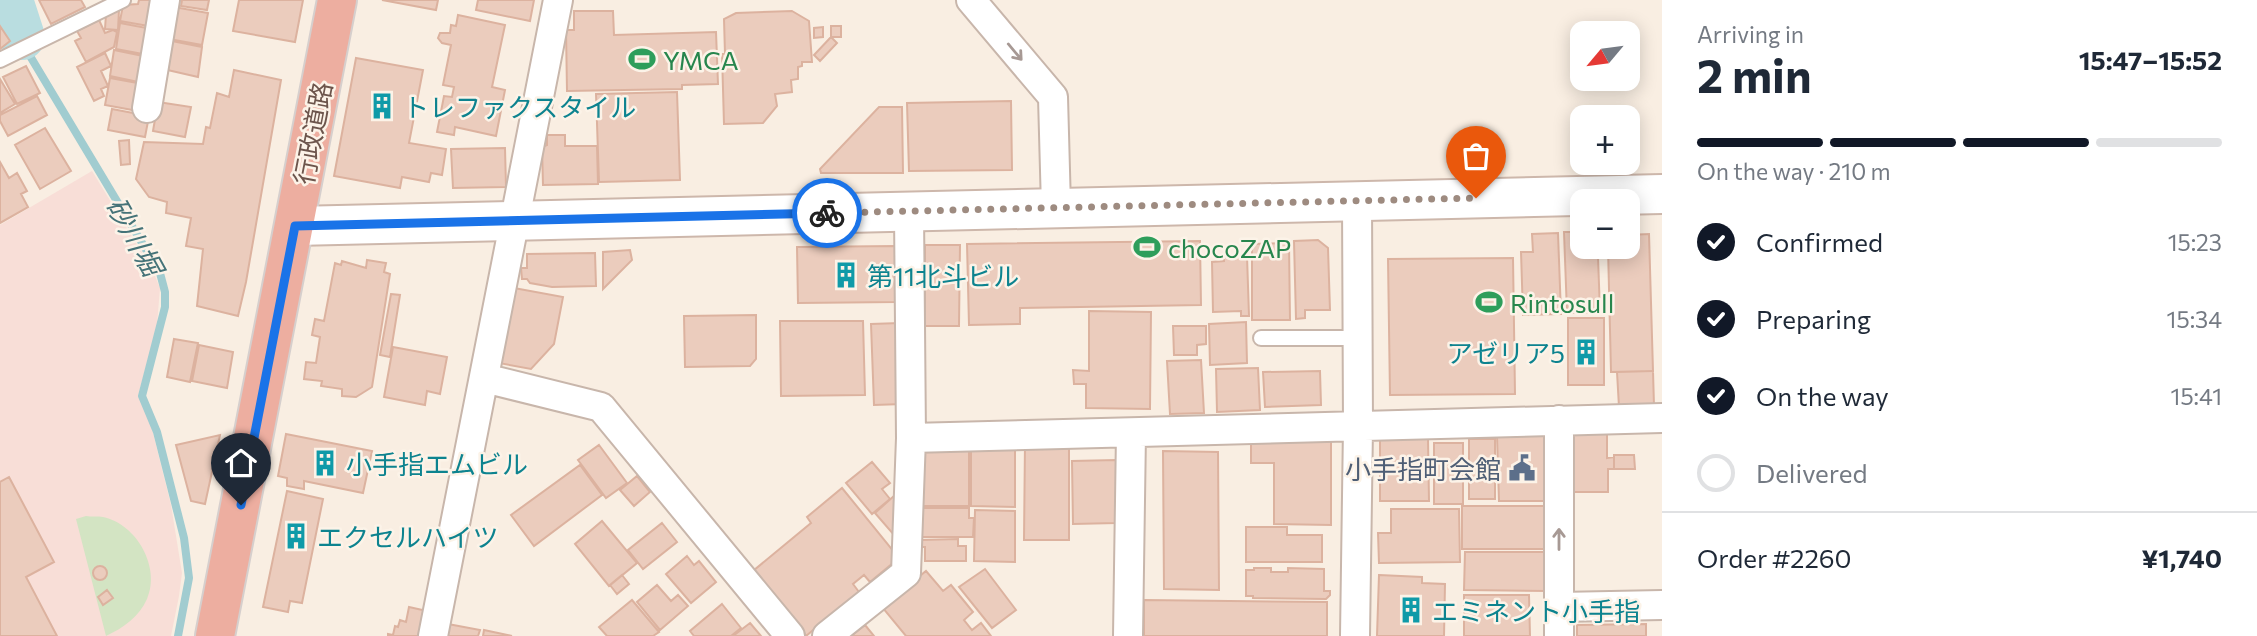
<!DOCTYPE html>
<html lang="en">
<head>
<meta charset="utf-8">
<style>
  :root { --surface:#fff; --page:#f2f2f3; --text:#1f2937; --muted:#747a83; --line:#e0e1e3; --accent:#111827 }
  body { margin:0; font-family:Commissioner,"Noto Sans JP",sans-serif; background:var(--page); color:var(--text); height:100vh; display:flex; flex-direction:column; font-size:26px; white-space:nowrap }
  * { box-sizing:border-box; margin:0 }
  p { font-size:23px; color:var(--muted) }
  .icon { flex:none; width:38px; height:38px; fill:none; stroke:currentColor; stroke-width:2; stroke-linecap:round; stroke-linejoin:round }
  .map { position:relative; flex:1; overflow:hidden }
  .sheet { display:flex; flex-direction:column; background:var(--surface); width:595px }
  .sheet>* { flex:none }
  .needle { width:46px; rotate:241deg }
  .controls { position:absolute; left:1570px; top:21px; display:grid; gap:14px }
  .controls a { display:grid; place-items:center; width:70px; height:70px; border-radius:14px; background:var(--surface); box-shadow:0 4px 18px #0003; font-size:35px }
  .pin { position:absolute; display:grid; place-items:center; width:60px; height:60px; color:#fff; margin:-72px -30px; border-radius:50% 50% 50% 0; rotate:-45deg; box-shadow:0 0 7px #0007 }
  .pin .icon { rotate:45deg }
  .courier { position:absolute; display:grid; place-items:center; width:70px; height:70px; margin:-35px; border:5px solid #1a73e8; border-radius:50%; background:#fff; color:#222; box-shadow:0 2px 9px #0007 }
  .headline em { font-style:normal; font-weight:700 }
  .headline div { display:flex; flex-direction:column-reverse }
  .headline { display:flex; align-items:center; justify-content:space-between; height:119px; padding:0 35px }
  h1 { font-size:46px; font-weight:700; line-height:52px }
  .bar { display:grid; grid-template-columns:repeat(4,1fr); gap:10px 7px; align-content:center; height:84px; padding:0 35px }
  .bar i { height:9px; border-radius:5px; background:var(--line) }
  .bar .active { background:var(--accent) }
  .bar p { grid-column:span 4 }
  .line { display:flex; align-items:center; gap:18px; padding:0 35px; border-top:2px solid var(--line) }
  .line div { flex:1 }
  ol { padding:0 35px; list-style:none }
  li { display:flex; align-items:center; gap:21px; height:77px }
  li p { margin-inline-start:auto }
  li .icon { padding:7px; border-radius:50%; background:var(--accent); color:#fff; stroke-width:4 }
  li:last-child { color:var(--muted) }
  li i { width:38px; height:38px; border:4px solid var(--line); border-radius:50% }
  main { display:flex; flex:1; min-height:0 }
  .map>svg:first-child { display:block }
  .commercial { fill:#f8ded7 }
  .green { fill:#d3e4c3 }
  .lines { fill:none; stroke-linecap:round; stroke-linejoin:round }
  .stream { stroke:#a1ccd0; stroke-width:8 }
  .river { stroke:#b9dde0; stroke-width:46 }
  .building { fill:#ebccbd; stroke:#dcb29f; stroke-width:2 }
  .lane-casing { stroke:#c8b6ab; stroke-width:18 }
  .street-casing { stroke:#c8b6ab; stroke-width:32 }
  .secondary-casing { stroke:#cdb7ab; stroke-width:42 }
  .highway-casing { stroke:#d6cfcd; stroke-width:42 }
  .lane { stroke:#fff; stroke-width:14 }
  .street { stroke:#fff; stroke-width:28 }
  .secondary { stroke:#fff; stroke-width:38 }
  .highway { stroke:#edaea0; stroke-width:38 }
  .oneway { stroke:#a79994 }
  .done { stroke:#9e8b80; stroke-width:7; stroke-dasharray:0 12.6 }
  .route { stroke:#1a73e8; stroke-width:9 }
  .labels { text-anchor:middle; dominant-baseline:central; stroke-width:5; stroke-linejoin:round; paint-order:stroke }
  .leisure-label { font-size:26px; fill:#27864d; stroke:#fcf3e8; text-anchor:start }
  .culture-label { font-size:26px; fill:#0d838f; stroke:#fcf3e8; text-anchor:start }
  .street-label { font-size:26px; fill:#6d554c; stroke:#fcf3e8 }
  .service-label { font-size:26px; fill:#4e5e75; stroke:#fcf3e8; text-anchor:end }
  .water-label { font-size:28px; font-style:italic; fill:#457378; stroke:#fcf3e8 }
</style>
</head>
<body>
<main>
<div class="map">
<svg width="1662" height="636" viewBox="0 0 1662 636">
  <rect width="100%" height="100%" fill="#f9eee2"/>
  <path class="commercial" d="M92 171 152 269 160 288 157 325 138 396 148 413 171 505 182 573 179 596 171 636H0V225Z"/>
  <path class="green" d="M86 516C91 517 98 516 103 517 137 524 161 568 147 599 139 617 123 628 106 636L76 519Z"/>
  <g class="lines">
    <path class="stream" d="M30 56 160 273 165 292V307L142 396 157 432 184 538 189 578 178 636"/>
    <path class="river" d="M10 0 22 37"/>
  </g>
  <path class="building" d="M39 0H81L85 7 51 24Z
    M139 0H158L154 27 120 21 123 5 138 4Z
    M182 0H209L207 10 181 6Z
    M239 0H303L295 42 233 31Z
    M382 0H438L436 10Z
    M478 0H534L530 21 476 10Z
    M174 7 208 13 202 45 169 39Z
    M119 10 118 30 105 29 106 14Z
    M574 11H613L614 35 716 32 718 84 682 85V89L567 91 566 30H574Z
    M792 11 809 21 812 62H802V66L798 67V79L791 80 792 92 775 94 777 106 763 123 724 124 722 54H725L724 19 736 13Z
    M458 15 505 25 492 87 505 90 496 136 455 127 454 135 437 132 444 96 452 97 454 87 443 85 451 45 442 43 438 38 440 33H450L451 25 456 26Z
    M99 20 105 33 113 30 117 32 114 47 86 62 75 41 81 38 77 31Z
    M120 23 152 29 148 55 116 49Z
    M0 26 10 41 0 49Z
    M831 26H841V37H831Z
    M823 27V37L814 38V28Z
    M831 37 837 43 820 61 814 55Z
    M167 40 202 47 198 77 163 69Z
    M114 50 148 57 143 83 110 76Z
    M105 53 111 66 101 71 108 86 101 89 104 96 94 101 77 67Z
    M356 58 423 70 409 143 446 149 442 175 431 173 429 182 402 177 400 188 334 176Z
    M26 66 40 93 17 104 3 77Z
    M234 70 281 80 246 282 238 316 197 306 203 249 186 246 191 218 166 213 167 202 149 197 136 179 144 142 203 144 206 127 210 128 217 93 229 97Z
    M110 78 143 84 138 111 105 105Z
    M0 79 15 104 0 113Z
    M677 92 680 180 599 182 596 94Z
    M37 96 47 115 8 136 0 121V115Z
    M1011 101 1012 170 909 171 907 103Z
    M158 102 191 107 185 137 153 131Z
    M879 107H902L903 173H821L820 169Z
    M112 109 149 116 145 137 108 130Z
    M45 128 71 171 40 189 15 145Z
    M547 135H565V146H597L598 184 543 185 542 147 547 145Z
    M129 140 130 164 121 165 119 141Z
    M505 148 506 187 453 188 451 149Z
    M0 162 9 178 17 173 27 191 21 194 28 207 0 223Z
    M1564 232H1582V247H1604V256L1598 257 1600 312 1567 313Z
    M1558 233 1561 314 1523 315 1521 252H1533L1532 234Z
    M1649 234 1653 371 1611 372 1608 247H1628V235Z
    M1318 240 1328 248 1330 310H1305V318L1296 319 1294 241Z
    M1200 241 1201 305 1020 308V324L969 325 967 244Z
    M1289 243 1290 320H1252V244Z
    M925 245H960L959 326H925Z
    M895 246 896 302 798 303 797 247Z
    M630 250 632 260 603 289V252Z
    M595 253 596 286 552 287 530 283 527 279H522L521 268H527V254Z
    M1247 256 1249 316H1241V311L1213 312 1212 262 1224 261V257Z
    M1513 258 1515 394 1390 395 1388 259Z
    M367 260 386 263 384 272 390 274 372 387 356 397 342 396V389L321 386 322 381 304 379 306 362 316 363 320 337 312 335 315 319 324 321 335 263 341 265 342 261 366 268Z
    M514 288 563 297 554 344 531 369 499 363Z
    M391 294 400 295 390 357 380 355Z
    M1089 311 1151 312 1150 409 1086 408V384H1074L1073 370 1089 371Z
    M756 315V359L750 366 685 367 684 316Z
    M1568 318H1604V385H1568Z
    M780 321H863L865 395 781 396Z
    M1246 322 1247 363 1210 365 1209 324Z
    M900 323 903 404 874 405 871 324Z
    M1173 326H1206V344L1197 345V355H1174Z
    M174 339 198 343 190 382 167 377Z
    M199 345 233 352 227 388 192 381Z
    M393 347 447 357 440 394 427 391 425 405 384 397Z
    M1201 360 1204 413 1170 414 1167 361Z
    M1258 368 1260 410 1217 412 1216 369Z
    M1320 371 1321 405 1265 407 1263 372Z
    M1653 371 1654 406 1619 407 1617 372Z
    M1571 432H1607V458L1614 457V469H1608V492H1571Z
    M286 434 372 451 363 493 304 481V489L287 486V478L278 476Z
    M1546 434 1547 501H1499L1497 436Z
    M220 435 205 504 191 501 176 445Z
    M1251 438H1331V525L1274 524V463H1251Z
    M1380 438H1428L1429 501H1380Z
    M1469 439H1495V499H1469Z
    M1025 442 1069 443V540H1024Z
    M1434 443H1463V504H1434Z
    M919 444 969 445V506H919Z
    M971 444H1015V507L971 506Z
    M599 445 627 483 606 498 578 460Z
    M1163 451 1218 452 1219 590 1164 589Z
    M1614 455H1634L1635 469H1614Z
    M1116 460V523L1073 524 1072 461Z
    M872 462 890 483 882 489 890 499 872 514 846 483Z
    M580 465 602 495 534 546 511 515Z
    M637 476 650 492 634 506 620 490Z
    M9 477 54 562 26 577 57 636H0V482Z
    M842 488 899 558 870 582 864 575 853 584 859 592 806 636 753 571 811 523 807 517Z
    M287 491 323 499 302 603 290 601 288 612 263 607Z
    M895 495 894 535 875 513Z
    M1462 506H1546L1547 549H1462Z
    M919 508H969V518H974L973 537H919Z
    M1391 509H1459L1460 562 1379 563 1378 533H1391Z
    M975 510 1015 511V562L974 561Z
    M602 521 637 563 609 586 575 544Z
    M662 523 677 542 643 569 628 550Z
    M1246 527H1287V535H1322V562H1246Z
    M958 539V546H966V561H925V547H920V540Z
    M1465 552H1547V591L1464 590Z
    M687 556 694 565 699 561 716 582 691 603 666 574Z
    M93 573a7 7 0 1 1 14 0a7 7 0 1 1-14 0Z
    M1254 568H1271V572H1288V568L1324 569V591H1330V595L1326 599 1253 598V596H1246V570H1254Z
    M985 569 1016 610 992 628 959 587Z
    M926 571 943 591 951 585 973 612 964 620 972 630 981 623 991 636H906L882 607Z
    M622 575 629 584 617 594 610 585Z
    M1379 575 1422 577V583L1445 584 1444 636H1377Z
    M657 585 671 601 678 595 688 606 660 630 637 602Z
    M107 590 113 598 103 605 98 597Z
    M1464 595H1529L1530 636H1464Z
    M632 600 659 632 653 636H607L599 627Z
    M1144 600 1327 602V636H1144Z
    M722 604 741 628 731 636H694L690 631Z
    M409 607 427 611 422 636H388V634L393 635 395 626 398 627 400 620 406 622Z
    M750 623 761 636H733Z
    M448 624 480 630 478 636H446Z
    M1646 624V636H1577V625Z
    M865 625 874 636H851Z
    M484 630 512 636H483Z"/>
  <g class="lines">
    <g class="lane-casing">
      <path id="lane" d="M0 60 123 0
        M1261 338H1358"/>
    </g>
    <g class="street-casing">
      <path id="street" d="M971 0 1053 97 1056 207
        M147 108 165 0
        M909 212 911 438
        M484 378 601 407 790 636
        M1559 607 1662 605
        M433 636 558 0
        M827 636 906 573 911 438 1662 418
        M1128 636 1131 433
        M1355 636 1358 427 1357 201
        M1559 636V420"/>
    </g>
    <g class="secondary-casing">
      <path id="secondary" d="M295 226 1662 194"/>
    </g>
    <g class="highway-casing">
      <path id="highway" d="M215 636 337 0"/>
    </g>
    <use href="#lane" class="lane"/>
    <use href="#street" class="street"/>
    <use href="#secondary" class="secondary"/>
    <use href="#highway" class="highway"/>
  </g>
  <defs><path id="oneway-shaft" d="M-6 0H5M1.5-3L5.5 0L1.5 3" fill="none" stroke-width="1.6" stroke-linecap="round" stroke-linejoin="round" transform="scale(1.75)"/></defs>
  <g class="oneway">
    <use href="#oneway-shaft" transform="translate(1015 52) rotate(50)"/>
    <use href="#oneway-shaft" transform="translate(1559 539) rotate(-90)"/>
  </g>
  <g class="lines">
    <path class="done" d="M827 213 1476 198"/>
    <path class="route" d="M241 505 295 226 827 213"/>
  </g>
  <defs>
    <g id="stadium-bare" transform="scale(2.1)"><path d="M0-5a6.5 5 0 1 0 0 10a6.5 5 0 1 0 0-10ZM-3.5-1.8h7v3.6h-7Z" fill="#2e9e5b" stroke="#fcf3e8" stroke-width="2.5" paint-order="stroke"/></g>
    <g id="building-bare" transform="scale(2.1)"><path d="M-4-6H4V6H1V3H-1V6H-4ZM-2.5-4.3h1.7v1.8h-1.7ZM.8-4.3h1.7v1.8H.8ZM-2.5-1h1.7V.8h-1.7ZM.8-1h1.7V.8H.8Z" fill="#0f9aa8" stroke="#fcf3e8" stroke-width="2.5" paint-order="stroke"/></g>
    <g id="civic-bare" transform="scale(2.1)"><path d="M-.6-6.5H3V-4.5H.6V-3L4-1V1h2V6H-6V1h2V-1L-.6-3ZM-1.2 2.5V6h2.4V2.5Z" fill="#5c6f8a" stroke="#fcf3e8" stroke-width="2.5" paint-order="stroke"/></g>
  </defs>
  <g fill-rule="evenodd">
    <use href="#stadium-bare" x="642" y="59"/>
    <use href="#building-bare" x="382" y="106"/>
    <use href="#stadium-bare" x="1147" y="247"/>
    <use href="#building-bare" x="846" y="275"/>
    <use href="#stadium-bare" x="1489" y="302"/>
    <use href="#building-bare" x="1586" y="352"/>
    <use href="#building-bare" x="325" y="463"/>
    <use href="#civic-bare" x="1522" y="468"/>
    <use href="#building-bare" x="296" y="536"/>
    <use href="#building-bare" x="1411" y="610"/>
  </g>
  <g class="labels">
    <g class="leisure-label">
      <text x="663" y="59">YMCA</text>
      <text x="1168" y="247">chocoZAP</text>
      <text x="1510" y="302">Rintosull</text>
    </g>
    <g class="culture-label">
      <text x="403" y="106">トレファクスタイル</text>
      <text x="867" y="275">第11北斗ビル</text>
      <text x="1565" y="352" text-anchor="end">アゼリア5</text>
      <text x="346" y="463">小手指エムビル</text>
      <text x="317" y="536">エクセルハイツ</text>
      <text x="1432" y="610">エミネント小手指</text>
    </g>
    <g class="street-label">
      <text transform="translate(312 133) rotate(-79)">行政道路</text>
    </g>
    <g class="service-label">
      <text x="1501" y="468">小手指町会館</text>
    </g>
    <g class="water-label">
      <text transform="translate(135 236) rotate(61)">砂川堀</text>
    </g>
  </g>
</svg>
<div class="controls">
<a><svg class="needle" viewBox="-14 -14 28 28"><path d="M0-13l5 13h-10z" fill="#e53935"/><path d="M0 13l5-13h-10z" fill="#747a83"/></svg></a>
<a>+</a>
<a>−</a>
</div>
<div class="pin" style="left:1476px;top:198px;background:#ea580c"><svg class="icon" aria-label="bag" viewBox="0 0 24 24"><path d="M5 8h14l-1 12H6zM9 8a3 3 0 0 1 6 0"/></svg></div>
<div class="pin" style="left:241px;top:505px;background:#1f2937"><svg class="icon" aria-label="home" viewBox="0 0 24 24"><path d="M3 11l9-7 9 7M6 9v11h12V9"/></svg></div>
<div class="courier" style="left:827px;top:213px"><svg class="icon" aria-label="bike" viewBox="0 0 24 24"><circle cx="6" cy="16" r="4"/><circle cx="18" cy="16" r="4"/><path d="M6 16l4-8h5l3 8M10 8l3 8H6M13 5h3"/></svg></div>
</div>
<section class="sheet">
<div class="headline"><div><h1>2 min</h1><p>Arriving in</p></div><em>15:47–15:52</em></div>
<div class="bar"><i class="active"></i><i class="active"></i><i class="active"></i><i></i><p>On the way · 210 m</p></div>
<ol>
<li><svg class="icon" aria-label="check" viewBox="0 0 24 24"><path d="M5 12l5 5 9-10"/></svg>Confirmed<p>15:23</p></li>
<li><svg class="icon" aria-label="check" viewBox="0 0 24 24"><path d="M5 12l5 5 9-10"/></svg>Preparing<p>15:34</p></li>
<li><svg class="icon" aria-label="check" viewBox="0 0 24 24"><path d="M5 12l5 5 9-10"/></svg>On the way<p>15:41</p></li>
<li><i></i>Delivered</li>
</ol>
<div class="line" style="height:91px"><div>Order #2260</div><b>¥1,740</b></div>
</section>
</main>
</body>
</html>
